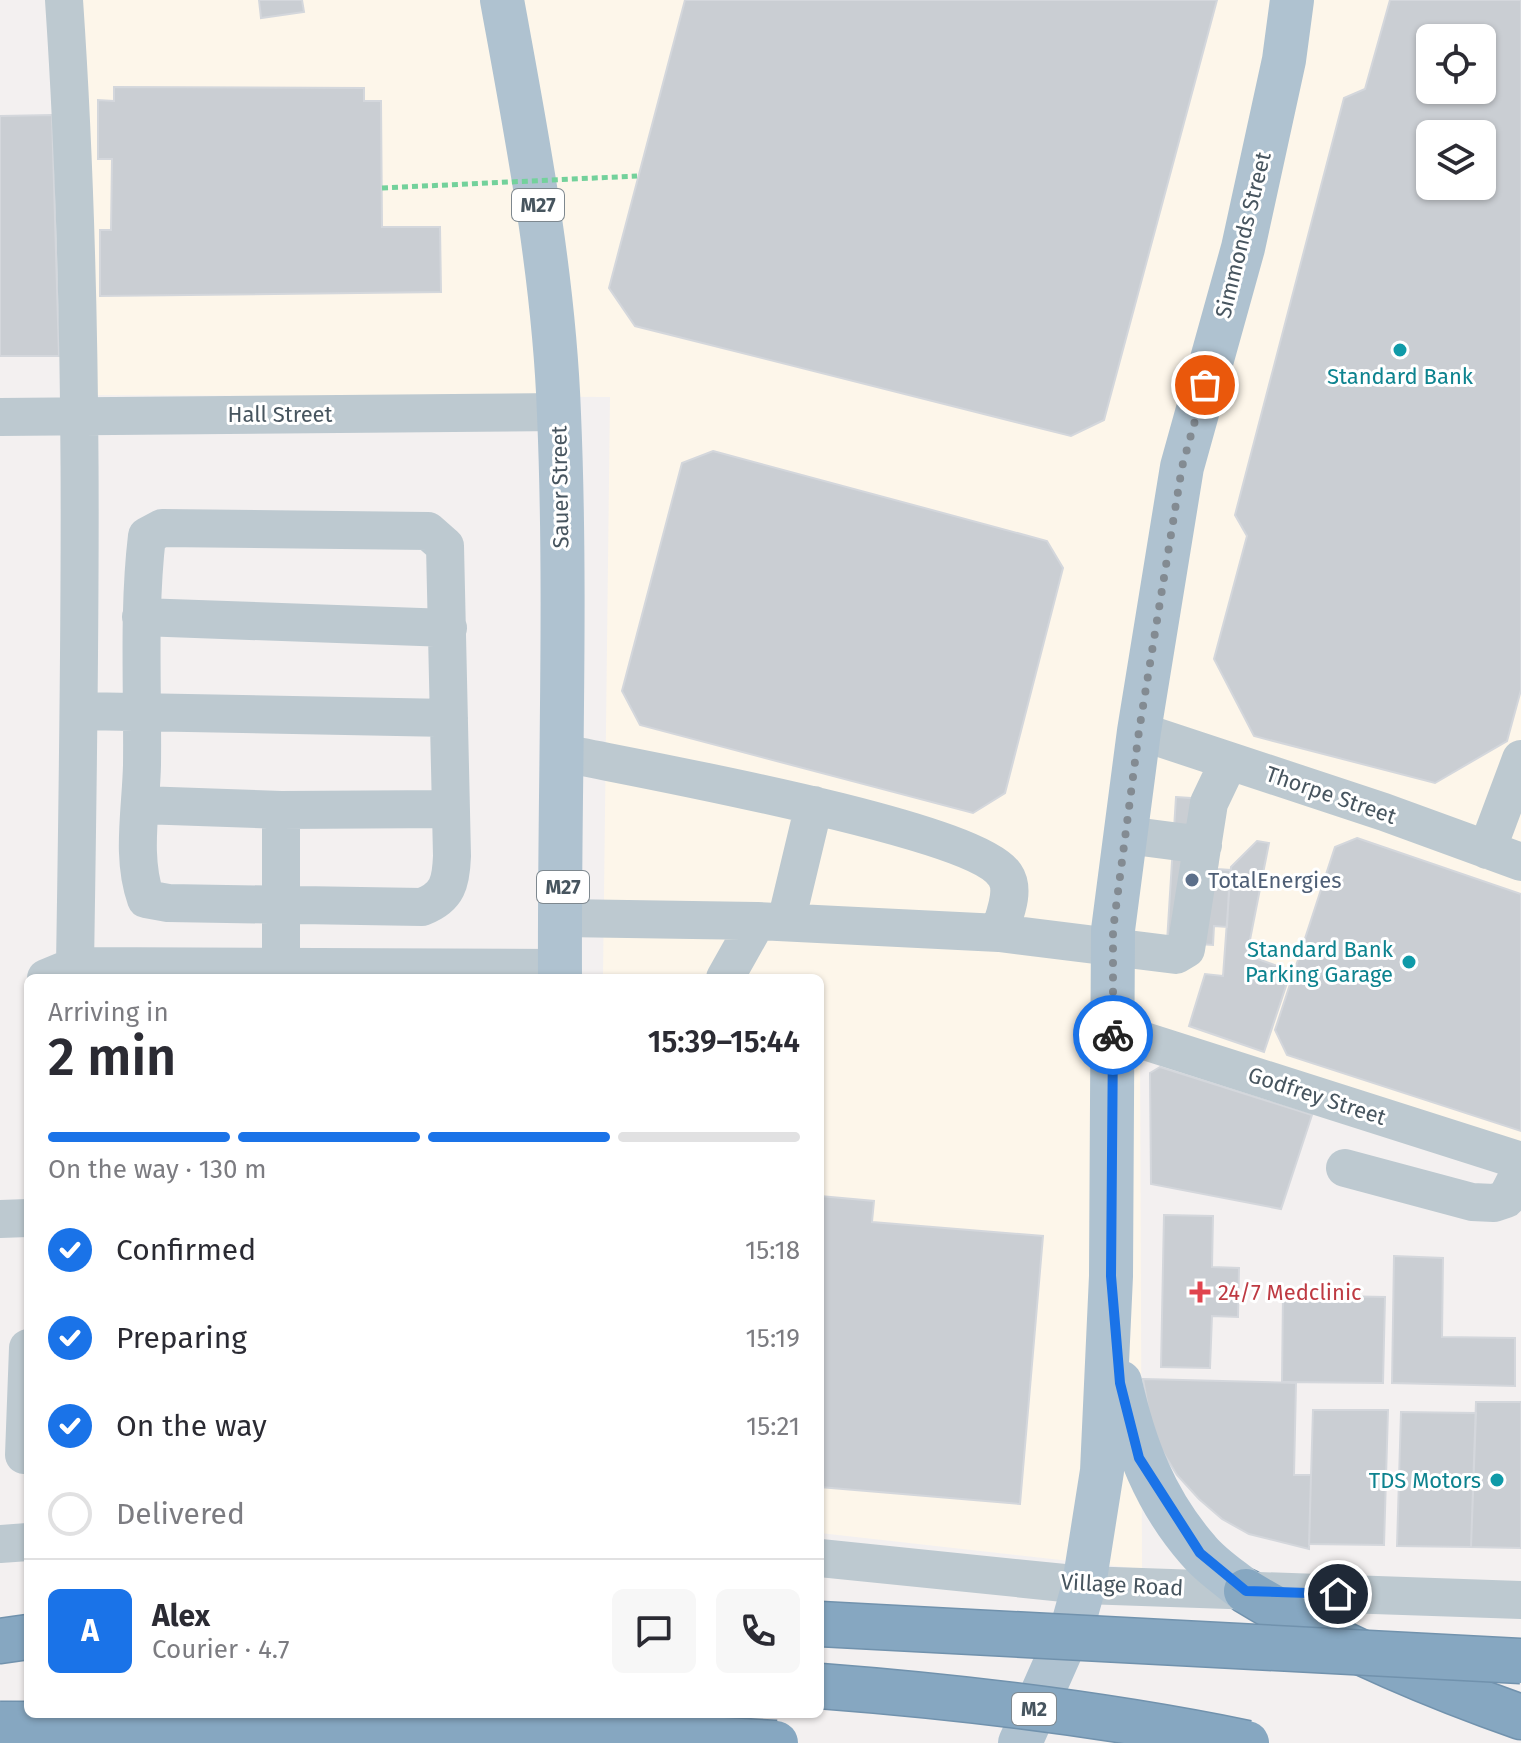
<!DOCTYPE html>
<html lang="en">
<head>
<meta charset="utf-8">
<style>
  :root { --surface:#fff; --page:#f7f7f7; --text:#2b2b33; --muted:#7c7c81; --line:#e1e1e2; --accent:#1a73e8 }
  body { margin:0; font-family:"Fira Sans",sans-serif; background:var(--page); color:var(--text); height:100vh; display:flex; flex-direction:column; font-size:30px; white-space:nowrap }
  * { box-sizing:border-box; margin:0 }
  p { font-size:26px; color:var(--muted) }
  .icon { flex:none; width:44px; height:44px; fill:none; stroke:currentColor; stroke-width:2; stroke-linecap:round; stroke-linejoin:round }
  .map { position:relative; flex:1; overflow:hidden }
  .sheet { position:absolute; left:24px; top:974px; width:800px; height:744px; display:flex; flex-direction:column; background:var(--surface); border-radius:12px; box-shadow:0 2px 6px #0004 }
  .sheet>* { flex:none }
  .buttons { position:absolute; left:1416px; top:24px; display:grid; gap:16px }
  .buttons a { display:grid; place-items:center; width:80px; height:80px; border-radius:12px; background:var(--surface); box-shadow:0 2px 6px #0004; font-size:40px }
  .pin { position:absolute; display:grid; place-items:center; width:68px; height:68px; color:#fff; margin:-34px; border:4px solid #fff; border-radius:50%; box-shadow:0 2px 8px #0007 }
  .courier { position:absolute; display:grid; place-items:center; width:80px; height:80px; margin:-40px; border:6px solid #1a73e8; border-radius:50%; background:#fff; color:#222; box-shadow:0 2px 10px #0007 }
  .overview em { font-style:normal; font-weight:600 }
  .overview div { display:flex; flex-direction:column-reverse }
  .overview { display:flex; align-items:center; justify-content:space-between; height:136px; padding:0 24px }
  h1 { font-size:52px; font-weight:600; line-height:60px }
  .bar { display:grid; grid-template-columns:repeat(4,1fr); gap:12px 8px; align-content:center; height:96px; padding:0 24px }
  .bar i { height:10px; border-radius:6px; background:var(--line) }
  .bar .selected { background:var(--accent) }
  .bar p { grid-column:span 4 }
  .line { display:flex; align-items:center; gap:20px; padding:0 24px; border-top:2px solid var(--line) }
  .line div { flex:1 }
  .round { display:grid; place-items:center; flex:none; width:84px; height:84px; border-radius:12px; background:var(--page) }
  ol { padding:0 24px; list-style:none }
  li { display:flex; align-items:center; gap:24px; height:88px }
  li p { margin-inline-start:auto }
  li .icon { padding:8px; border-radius:50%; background:var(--accent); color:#fff; stroke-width:4 }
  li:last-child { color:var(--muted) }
  li i { width:44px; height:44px; border:4px solid var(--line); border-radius:50% }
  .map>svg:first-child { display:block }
  .commercial { fill:#fdf6ea; fill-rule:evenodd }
  .building { fill:#caced3; stroke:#d4d7dc; stroke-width:2; fill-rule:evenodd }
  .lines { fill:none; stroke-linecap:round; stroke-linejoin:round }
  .highway-casing { stroke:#7192ad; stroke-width:47 }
  .minor { stroke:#bdc9d0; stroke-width:38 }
  .major { stroke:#afc2d0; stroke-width:44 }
  .highway { stroke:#86a7c1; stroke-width:44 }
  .highway-bridge-casing { stroke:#7192ad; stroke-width:47; stroke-linecap:butt }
  .path-bridge { stroke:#73d19b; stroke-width:5; stroke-dasharray:6 4; stroke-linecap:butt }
  .highway-bridge { stroke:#86a7c1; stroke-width:44 }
  .done { stroke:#838b92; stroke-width:8; stroke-dasharray:0 14.4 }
  .route { stroke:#1a73e8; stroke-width:10 }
  .culture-dot { fill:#0f9aa8; stroke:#fff; stroke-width:3 }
  .service-dot { fill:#5c6f8a; stroke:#fff; stroke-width:3 }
  .health-dot { fill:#e0444e; stroke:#fff; stroke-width:3 }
  .labels { text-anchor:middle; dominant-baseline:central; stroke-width:6; stroke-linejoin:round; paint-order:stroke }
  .shield { fill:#fff; stroke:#7e888f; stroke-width:2 }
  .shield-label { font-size:20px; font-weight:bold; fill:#47555f }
  .street-label { font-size:22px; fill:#47555f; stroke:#fff }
  .culture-label { font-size:22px; fill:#0d838f; stroke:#fff; text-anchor:end }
  .service-label { font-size:22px; fill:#4e5e75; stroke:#fff; text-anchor:start }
  .health-label { font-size:22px; fill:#be3a42; stroke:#fff; text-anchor:start }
</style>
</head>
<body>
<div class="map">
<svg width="1521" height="1743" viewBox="0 0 1521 1743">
  <rect width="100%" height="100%" fill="#f3f0f0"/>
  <path class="commercial" d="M61 0H1521V1167L1140 1044 1142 1569 820 1533V978H603L610 397 75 395ZM1430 38H1482V90H1430ZM1430 134H1482V186H1430Z"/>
  <path class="building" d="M259 0H302L304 12 261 18Z
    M685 0H1217L1104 420 1071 436 635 326 609 288Z
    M1390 0H1521V690L1507 741 1435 783 1254 736 1214 659 1247 536 1235 515 1344 98 1365 89ZM1430 38H1482V90H1430ZM1430 134H1482V186H1430Z
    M114 87 364 88V101H381L382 227H440L441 292 100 296V230H111L112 159H98V100L114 101Z
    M52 115 59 356H0V116Z
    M713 451 1047 541 1063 568 1005 793 973 813 640 725 622 691 682 463Z
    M1176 797 1221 800 1217 869 1230 870 1227 927 1214 926 1213 945 1167 942Z
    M1357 838 1521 894V1131L1287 1055 1275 1030 1335 847Z
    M1257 841 1269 843 1247 955 1291 971 1264 1052 1189 1026 1205 974 1223 976 1231 867Z
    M1160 1067 1312 1115 1281 1209 1151 1184 1150 1073Z
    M820 1196 874 1201 872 1222 1043 1236 1020 1504 820 1487Z
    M1164 1215 1213 1216 1212 1267 1239 1268 1238 1317 1212 1316 1210 1368 1161 1367Z
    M1394 1256 1443 1258 1442 1337 1515 1338V1386L1392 1383Z
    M1283 1295 1385 1297 1383 1383 1282 1382Z
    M1143 1379 1296 1383 1294 1475H1311L1309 1549 1249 1534 1222 1519 1199 1499 1177 1475 1161 1449 1150 1420Z
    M1476 1402H1521V1548L1471 1547Z
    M1313 1410H1388L1384 1545 1309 1544Z
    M1401 1412 1476 1413 1471 1547 1397 1546Z"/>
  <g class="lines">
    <g class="highway-casing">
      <path id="highway" d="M1246 1591C1333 1644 1424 1683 1521 1717
        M0 1641 28 1637"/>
    </g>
    <path class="minor" d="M64 0C86 321 80 644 75 966
      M0 417 559 412
      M162 528 428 531 445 546 452 856C451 882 448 897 422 907L168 903 146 899C131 857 141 810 142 765 143 689 138 612 147 536Z
      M141 617 448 628
      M79 711 449 718
      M1139 731 1384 812 1521 862
      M563 753C634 768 974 828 1005 875 1016 891 1004 916 999 933
      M141 805 281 810 451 809
      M281 810V978
      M1126 835 1203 845
      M1487 850 1521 759
      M563 918 757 921 999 933 1176 955 1186 949 1209 803 1229 761
      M786 922 814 805
      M46 978 75 966 560 968
      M725 978 757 921
      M1113 1031 1521 1161
      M1345 1168 1472 1202 1494 1203 1506 1199 1521 1170
      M0 1219 28 1218
      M24 1455 28 1348
      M0 1544 28 1542
      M820 1558 1084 1585 1521 1600"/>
    <path class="major" d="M502 0C527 137 554 275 559 414 567 602 559 790 560 978
      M1120 1382C1134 1445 1155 1501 1198 1550 1211 1566 1230 1578 1246 1591
      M1020 1743 1074 1621 1084 1585 1102 1471 1111 1276 1113 930 1139 731 1182 467 1243 248 1284 60 1292 0"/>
    <use href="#highway" class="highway"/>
    <g class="highway-bridge-casing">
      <path id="highway-bridge" d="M820 1624 1521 1661
        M820 1686C963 1697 1106 1714 1247 1743
        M0 1724 460 1725 776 1743"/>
    </g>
    <path class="path-bridge" d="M382 188 637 176"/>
    <use href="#highway-bridge" class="highway-bridge"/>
  </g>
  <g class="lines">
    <path class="done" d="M1113 1035V930L1139 731 1182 467 1205 385"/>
    <path class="route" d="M1113 1035 1111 1276 1120 1383 1139 1458 1200 1553 1246 1591 1338 1594"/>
  </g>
  <g class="culture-dot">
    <circle cx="1400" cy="350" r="8"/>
    <circle cx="1409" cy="962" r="8"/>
    <circle cx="1497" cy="1480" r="8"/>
  </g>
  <circle class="service-dot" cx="1192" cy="880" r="8"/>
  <path class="health-dot" d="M1196 1280h8v8h8v8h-8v8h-8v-8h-8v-8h8z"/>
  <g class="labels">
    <g class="shield">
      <rect x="512" y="189" width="52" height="32" rx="6"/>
      <rect x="537" y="871" width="52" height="32" rx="6"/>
      <rect x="1012" y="1693" width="44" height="32" rx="6"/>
    </g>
    <g class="shield-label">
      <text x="538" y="205">M27</text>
      <text x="563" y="887">M27</text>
      <text x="1034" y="1709">M2</text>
    </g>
    <g class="street-label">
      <text transform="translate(1243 235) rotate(-76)">Simmonds Street</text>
      <text x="280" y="414">Hall Street</text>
      <text transform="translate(560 487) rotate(-91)">Sauer Street</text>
      <text transform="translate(1331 795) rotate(19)">Thorpe Street</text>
      <text transform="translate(1317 1096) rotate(18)">Godfrey Street</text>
      <text transform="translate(1122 1585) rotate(3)">Village Road</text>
    </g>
    <g class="culture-label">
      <text x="1400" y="376" text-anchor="middle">Standard Bank</text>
      <text x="1393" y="949">Standard Bank<tspan x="1393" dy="25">Parking Garage</tspan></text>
      <text x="1481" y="1480">TDS Motors</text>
    </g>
    <g class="service-label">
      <text x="1208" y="880">TotalEnergies</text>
    </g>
    <g class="health-label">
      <text x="1218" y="1292">24/7 Medclinic</text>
    </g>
  </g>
</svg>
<div class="buttons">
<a><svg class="icon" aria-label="locate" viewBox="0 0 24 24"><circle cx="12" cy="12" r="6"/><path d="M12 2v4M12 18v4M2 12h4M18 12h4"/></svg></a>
<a><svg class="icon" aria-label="layers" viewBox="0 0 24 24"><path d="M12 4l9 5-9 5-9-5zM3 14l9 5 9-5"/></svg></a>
</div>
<div class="pin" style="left:1205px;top:385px;background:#ea580c"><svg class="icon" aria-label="bag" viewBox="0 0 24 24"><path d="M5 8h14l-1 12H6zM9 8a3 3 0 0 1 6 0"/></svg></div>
<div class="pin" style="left:1338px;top:1594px;background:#1f2937"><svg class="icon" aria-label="home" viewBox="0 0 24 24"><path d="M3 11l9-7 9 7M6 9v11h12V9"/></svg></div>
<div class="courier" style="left:1113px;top:1035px"><svg class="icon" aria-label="bike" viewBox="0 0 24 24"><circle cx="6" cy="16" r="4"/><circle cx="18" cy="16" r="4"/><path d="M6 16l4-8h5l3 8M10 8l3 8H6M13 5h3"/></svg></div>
<section class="sheet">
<div class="overview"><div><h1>2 min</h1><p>Arriving in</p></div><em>15:39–15:44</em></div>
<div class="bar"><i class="selected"></i><i class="selected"></i><i class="selected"></i><i></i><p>On the way · 130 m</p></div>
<ol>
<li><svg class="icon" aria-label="check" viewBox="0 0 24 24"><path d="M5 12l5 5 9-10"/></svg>Confirmed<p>15:18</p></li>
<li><svg class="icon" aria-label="check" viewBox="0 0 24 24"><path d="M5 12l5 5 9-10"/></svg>Preparing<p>15:19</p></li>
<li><svg class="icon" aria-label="check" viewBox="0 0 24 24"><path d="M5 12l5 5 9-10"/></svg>On the way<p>15:21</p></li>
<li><i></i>Delivered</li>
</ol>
<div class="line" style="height:144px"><b class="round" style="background:var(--accent);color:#fff">A</b><div><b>Alex</b><p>Courier · 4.7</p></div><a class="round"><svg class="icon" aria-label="chat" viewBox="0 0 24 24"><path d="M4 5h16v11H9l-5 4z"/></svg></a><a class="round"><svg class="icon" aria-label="phone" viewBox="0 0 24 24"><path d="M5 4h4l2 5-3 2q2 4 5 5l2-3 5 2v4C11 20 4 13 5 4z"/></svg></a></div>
</section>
</div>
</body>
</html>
